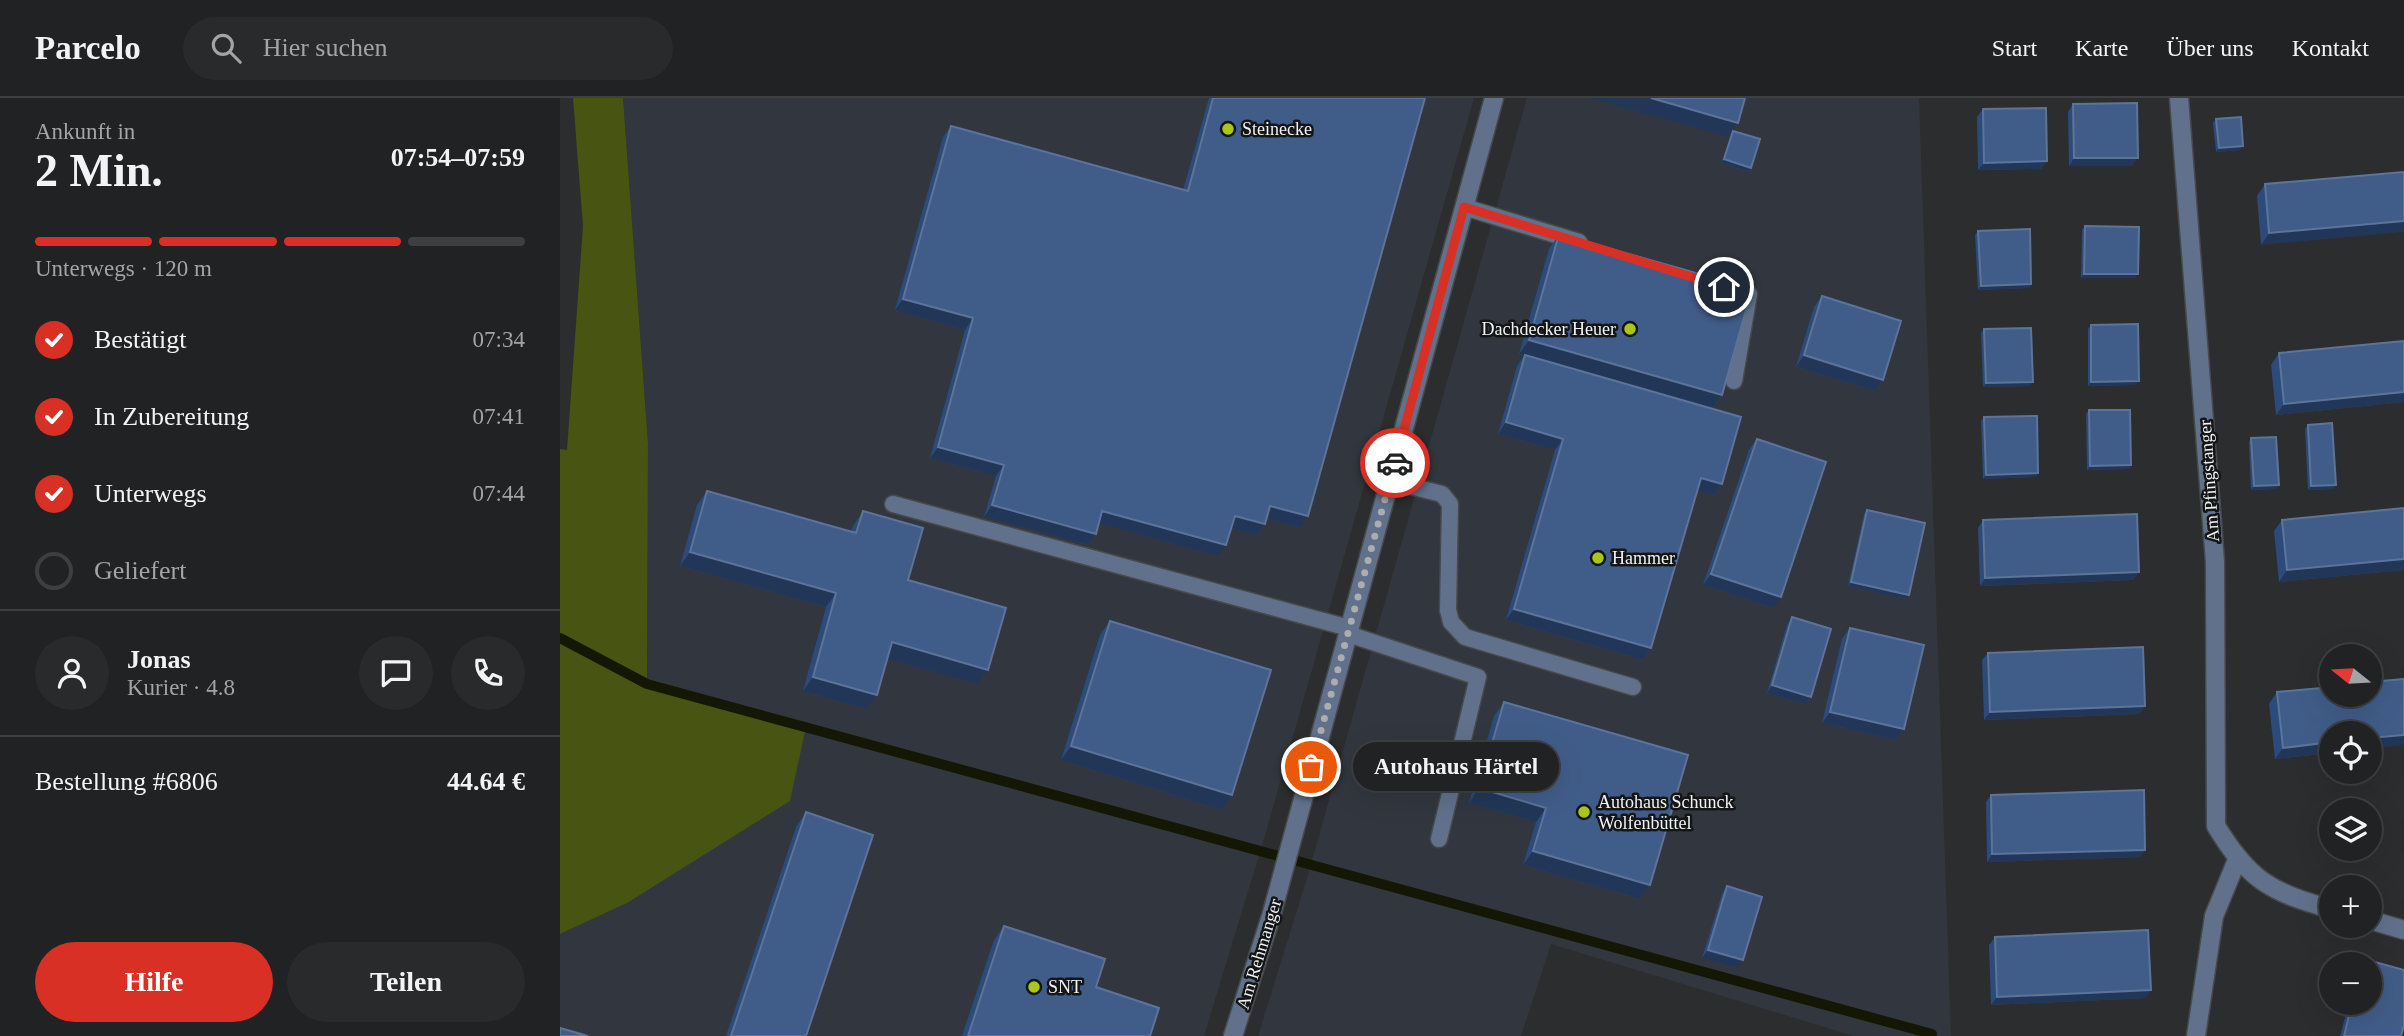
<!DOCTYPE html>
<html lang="de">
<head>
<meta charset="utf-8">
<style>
  :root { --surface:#202223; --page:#282a2b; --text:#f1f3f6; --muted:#a2a4a6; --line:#3d3f41; --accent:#d93025 }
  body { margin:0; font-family:"Times New Roman",serif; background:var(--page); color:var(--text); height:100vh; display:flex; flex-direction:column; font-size:26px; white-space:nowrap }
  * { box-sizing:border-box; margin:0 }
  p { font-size:23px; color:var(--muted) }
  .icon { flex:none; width:38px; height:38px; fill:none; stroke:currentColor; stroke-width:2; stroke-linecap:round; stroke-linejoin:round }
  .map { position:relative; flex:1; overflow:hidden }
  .panel { display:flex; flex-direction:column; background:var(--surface); width:560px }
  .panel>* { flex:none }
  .needle { width:46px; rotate:288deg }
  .tools { position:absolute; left:1759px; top:546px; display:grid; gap:14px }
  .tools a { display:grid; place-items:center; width:63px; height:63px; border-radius:50%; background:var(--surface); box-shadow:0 7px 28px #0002,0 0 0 2px var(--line); font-size:35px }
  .pin { position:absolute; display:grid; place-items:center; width:60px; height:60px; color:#fff; margin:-30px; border:4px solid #fff; border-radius:50%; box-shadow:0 2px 7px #0007 }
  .courier { position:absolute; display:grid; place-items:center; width:70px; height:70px; margin:-35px; border:5px solid #d93025; border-radius:50%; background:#fff; color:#222; box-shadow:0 2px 9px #0007 }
  .bubble { position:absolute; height:49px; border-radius:24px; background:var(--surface); box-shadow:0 7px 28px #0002,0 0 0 2px var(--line); font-size:23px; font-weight:700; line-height:49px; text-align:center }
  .head em { font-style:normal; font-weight:700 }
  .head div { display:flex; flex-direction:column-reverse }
  .head { display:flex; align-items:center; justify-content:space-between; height:119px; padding:0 35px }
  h1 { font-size:46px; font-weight:700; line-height:52px }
  .bar { display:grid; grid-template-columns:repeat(4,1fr); gap:10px 7px; align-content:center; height:84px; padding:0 35px }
  .bar i { height:9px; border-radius:5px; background:var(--line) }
  .bar .selected { background:var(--accent) }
  .bar p { grid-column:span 4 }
  .line { display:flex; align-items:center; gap:18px; padding:0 35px; border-top:2px solid var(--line) }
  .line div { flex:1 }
  .round { display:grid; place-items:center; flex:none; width:74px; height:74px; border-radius:37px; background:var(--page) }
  ol { padding:0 35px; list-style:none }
  li { display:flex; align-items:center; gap:21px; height:77px }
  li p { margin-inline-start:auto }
  li .icon { padding:7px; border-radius:50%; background:var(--accent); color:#fff; stroke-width:4 }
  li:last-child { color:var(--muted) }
  li i { width:38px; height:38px; border:4px solid var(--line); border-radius:50% }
  .button { display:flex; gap:14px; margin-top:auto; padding:14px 35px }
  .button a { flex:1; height:80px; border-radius:42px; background:var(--accent); color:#fff; font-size:28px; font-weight:700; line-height:80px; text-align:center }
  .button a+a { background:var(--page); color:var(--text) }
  header { display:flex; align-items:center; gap:42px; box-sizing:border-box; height:98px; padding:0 35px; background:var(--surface); border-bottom:2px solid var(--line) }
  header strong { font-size:33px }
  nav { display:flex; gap:38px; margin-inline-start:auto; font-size:24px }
  .search { width:490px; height:63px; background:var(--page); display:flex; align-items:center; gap:18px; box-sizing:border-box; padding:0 24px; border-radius:38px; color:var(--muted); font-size:26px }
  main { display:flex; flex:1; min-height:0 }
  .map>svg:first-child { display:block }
  .built { fill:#32373f }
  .green { fill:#485412 }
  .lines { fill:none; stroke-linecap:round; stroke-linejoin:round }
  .stream { stroke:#131703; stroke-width:10 }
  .service-casing { stroke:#47494a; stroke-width:19 }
  .minor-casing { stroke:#47494a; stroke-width:21 }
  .service { stroke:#61718b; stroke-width:16 }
  .minor { stroke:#61718b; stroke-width:18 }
  .wall { fill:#2b4b7c }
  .shaded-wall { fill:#223758 }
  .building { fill:#405d89; stroke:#5c7499; stroke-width:2 }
  .done { stroke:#acadae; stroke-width:7; stroke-dasharray:0 12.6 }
  .route { stroke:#d93025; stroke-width:9 }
  .poi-dot { fill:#aac717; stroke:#141516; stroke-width:2.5 }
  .labels { text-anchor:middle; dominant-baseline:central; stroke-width:5; stroke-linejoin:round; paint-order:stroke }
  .poi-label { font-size:18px; fill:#f1f2f3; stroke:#141516; text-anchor:start }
  .street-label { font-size:18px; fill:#f1f2f3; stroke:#141516 }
</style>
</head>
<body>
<header>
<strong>Parcelo</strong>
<div class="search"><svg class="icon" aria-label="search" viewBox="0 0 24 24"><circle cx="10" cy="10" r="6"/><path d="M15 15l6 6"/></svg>Hier suchen</div>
<nav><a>Start</a><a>Karte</a><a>Über uns</a><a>Kontakt</a></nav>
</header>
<main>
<section class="panel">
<div class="head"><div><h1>2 Min.</h1><p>Ankunft in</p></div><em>07:54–07:59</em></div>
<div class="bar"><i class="selected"></i><i class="selected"></i><i class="selected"></i><i></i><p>Unterwegs · 120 m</p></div>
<ol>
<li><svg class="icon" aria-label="check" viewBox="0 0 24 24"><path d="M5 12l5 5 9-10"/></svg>Bestätigt<p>07:34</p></li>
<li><svg class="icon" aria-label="check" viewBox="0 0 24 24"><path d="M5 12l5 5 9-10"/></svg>In Zubereitung<p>07:41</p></li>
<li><svg class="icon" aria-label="check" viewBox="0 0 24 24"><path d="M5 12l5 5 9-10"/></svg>Unterwegs<p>07:44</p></li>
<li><i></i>Geliefert</li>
</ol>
<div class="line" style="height:126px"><a class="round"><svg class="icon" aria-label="person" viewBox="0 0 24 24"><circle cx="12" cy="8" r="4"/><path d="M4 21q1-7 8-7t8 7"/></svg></a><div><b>Jonas</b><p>Kurier · 4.8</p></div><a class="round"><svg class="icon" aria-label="chat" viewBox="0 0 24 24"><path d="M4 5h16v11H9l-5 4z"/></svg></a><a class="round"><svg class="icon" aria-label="phone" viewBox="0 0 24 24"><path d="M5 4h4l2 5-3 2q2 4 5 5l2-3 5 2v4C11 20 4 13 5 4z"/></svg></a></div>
<div class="line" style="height:91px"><div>Bestellung #6806</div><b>44.64 €</b></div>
<div class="button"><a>Hilfe</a><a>Teilen</a></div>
</section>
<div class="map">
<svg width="1844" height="938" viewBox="0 0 1844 938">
  <rect width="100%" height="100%" fill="#2b2d2f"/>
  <path class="built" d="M63 0H914L704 741 644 938H0V836L67 805 246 630 87 586 88 345Z
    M967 0H1359L1391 938H1294L991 846 961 938H698L747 780Z"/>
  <path class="green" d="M13 0H63L88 345 87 586 246 629 230 703 67 805 0 836V351L7 352 23 128Z"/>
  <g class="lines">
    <path class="stream" d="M0 540 87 586 1372 936"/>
    <g class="service-casing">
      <path id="service" d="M904 109 1019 144
        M1174 283 1189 196 1181 194
        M830 383 882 396 890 406 888 512 891 524 905 539 1073 589
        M333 406 789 530
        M788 536 918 579 879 741"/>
    </g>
    <g class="minor-casing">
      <path id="minor" d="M1619 0 1655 464 1656 728C1689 782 1710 794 1771 811
        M1810 822 1844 832
        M673 938 712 815 934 0
        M1636 938 1654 818 1677 762"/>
    </g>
    <use href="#service" class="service"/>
    <use href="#minor" class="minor"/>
  </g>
  <path class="wall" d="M649 0H865L740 430 707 420 705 426 697 438 671 430 658 458 539 425 536 436 528 447 424 419 436 378 370 360 405 232 335 212 383 39 391 28 623 92Z
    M1513 6 1572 68H1509L1508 14Z
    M1423 11 1487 63 1481 71 1418 72 1417 19Z
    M1656 21 1680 52 1656 54 1653 25Z
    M1173 33 1191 70 1188 74 1161 65 1171 37Z
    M1844 74 1701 147 1697 98 1705 86Z
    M1525 128 1575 180H1521L1522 132Z
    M1418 133 1471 186 1469 190 1418 192 1415 137Z
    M999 136 1162 297 1152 311 1162 386 1154 397 1137 392 1091 550 1083 562 946 522 995 352 938 336 957 268 964 258 959 256 989 151Z
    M1262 198 1323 282 1315 293 1236 269 1254 209Z
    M1531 227 1576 287 1528 288V231Z
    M1424 231 1470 288 1423 289 1421 235Z
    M1844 243V304L1716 317 1711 267 1719 255Z
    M1529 312 1571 367 1569 371 1527 372 1526 316Z
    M1424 319 1478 375 1476 379 1423 381 1421 323Z
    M1748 327 1776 387 1773 391 1748 392 1745 331Z
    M1691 340 1716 391 1691 392 1689 344Z
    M1197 341 1213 510 1143 487 1189 352Z
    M147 393 291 433 293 428 303 413 418 586 327 560 306 611 243 593 266 509 120 468 137 407Z
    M1844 410V472L1719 484 1714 433 1722 422Z
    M1307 412 1346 501 1288 488 1304 416Z
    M1423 422 1579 474 1573 482 1420 488 1418 430Z
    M1232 519 1251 599 1246 607 1207 595 1227 527Z
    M550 523 672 697 662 712 501 662 540 537Z
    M1290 530 1344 631 1336 642 1262 625 1282 541Z
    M1428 555 1585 608 1579 616 1424 622 1422 562Z
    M1717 594 1771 635V655L1715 661 1709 606Z
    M944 604 1080 801 963 767 976 724 909 705 934 618Z
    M1431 697 1585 752 1580 759 1427 764 1426 704Z
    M246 714V938H166L236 729Z
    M1167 788 1177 870 1142 860 1162 796Z
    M444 828 536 889 590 938H402L434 842Z
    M1435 839 1591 892 1585 900 1431 907 1429 847Z
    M1804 861 1844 872V927L1841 938H1780L1789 905H1810V866H1800Z"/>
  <path class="shaded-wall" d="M1030 0H1091L1178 25 1168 39Z
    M1683 48 1680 52 1656 54 1659 50Z
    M1514 60H1578L1572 68H1509Z
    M1164 61 1191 70 1188 74 1161 65Z
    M1487 63 1481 71 1418 72 1424 65Z
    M1844 123V134L1701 147 1709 135Z
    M1524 176H1578L1575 180H1521Z
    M1471 186 1469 190 1418 192 1421 188Z
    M343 201 413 220 405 232 335 212Z
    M969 242 1162 297 1152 311 959 256Z
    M1244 257 1323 282 1315 293 1236 269Z
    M1579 283 1576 287 1528 288 1531 284Z
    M1473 284 1470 288 1423 289 1426 285Z
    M1844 294V304L1716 317 1724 306Z
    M946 324 1003 341 995 352 938 336Z
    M378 349 444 367 436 378 370 360Z
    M1571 367 1569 371 1527 372 1530 368Z
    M1478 375 1476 379 1423 381 1426 377Z
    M1141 380 1162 386 1154 397 1133 391Z
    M1719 387 1716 391 1691 392 1694 388Z
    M1776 387 1773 391 1748 392 1751 388Z
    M432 407 536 436 528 447 424 419Z
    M710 408 748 418 740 430 702 419Z
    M542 413 666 447 658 458 534 424Z
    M675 418 705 426 697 438 667 429Z
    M130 454 276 495 266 509 120 468Z
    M1844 461V472L1719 484 1727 472Z
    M1579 474 1573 482 1420 488 1425 480Z
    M1151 476 1221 499 1213 510 1143 487Z
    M1291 484 1349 497 1346 501 1288 488Z
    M954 511 1091 550 1083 562 946 522Z
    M332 544 428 572 418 586 321 559Z
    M253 579 317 597 306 611 243 593Z
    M1212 587 1251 599 1246 607 1207 595Z
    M1585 608 1579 616 1424 622 1430 614Z
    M1270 614 1344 631 1336 642 1262 625Z
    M1844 637V647L1810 651V640Z
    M1771 644V655L1715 661 1723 650Z
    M511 648 672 697 662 712 501 662Z
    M919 690 986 710 976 724 909 705Z
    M1585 752 1580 759 1427 764 1432 756Z
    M973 753 1090 787 1080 801 963 767Z
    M1148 852 1183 862 1177 870 1142 860Z
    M1591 892 1585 900 1431 907 1437 899Z"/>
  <path class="building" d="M653 0H865L748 418 710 408 705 426 675 418 666 447 542 413 536 436 432 407 444 367 378 349 413 220 343 201 391 28 628 93Z
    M1091 0H1185L1178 25Z
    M1577 5 1578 60H1514L1513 6Z
    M1486 10 1487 63 1424 65 1423 11Z
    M1681 19 1683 48 1659 50 1656 21Z
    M1173 33 1200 41 1191 70 1164 61Z
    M1844 74V123L1709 135 1705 86Z
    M1525 128 1579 129 1578 176H1524Z
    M1470 131 1471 186 1421 188 1418 133Z
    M999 136 1192 191 1162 297 969 242Z
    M1262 198 1341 223 1323 282 1244 257Z
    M1578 226 1579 283 1531 284V227Z
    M1471 230 1473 284 1426 285 1424 231Z
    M1844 243V294L1724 306 1719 255Z
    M965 257 1181 319 1162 386 1141 380 1091 550 954 511 1003 341 946 324Z
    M1529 312H1570L1571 367 1530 368Z
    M1477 318 1478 375 1426 377 1424 319Z
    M1772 325 1776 387 1751 388 1748 327Z
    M1716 339 1719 387 1694 388 1691 340Z
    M1197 341 1266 364 1221 499 1151 476Z
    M147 393 296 435 303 413 363 430 348 482 446 510 428 572 332 544 317 597 253 579 276 495 130 454Z
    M1844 410V461L1727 472 1722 422Z
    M1307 412 1365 425 1349 497 1291 484Z
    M1577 416 1579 474 1425 480 1423 422Z
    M1232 519 1271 531 1251 599 1212 587Z
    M550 523 711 572 672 697 511 648Z
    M1290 530 1364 547 1344 631 1270 614Z
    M1583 549 1585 608 1430 614 1428 555Z
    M1844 581V637L1810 640V635H1771V644L1723 650 1717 594 1771 589V597H1810V584Z
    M944 604 1128 657 1090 787 973 753 986 710 919 690Z
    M1584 692 1585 752 1432 756 1431 697Z
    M246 714 313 737 246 938H171Z
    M1167 788 1202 799 1183 862 1148 852Z
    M444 828 545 861 536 889 599 910 590 938H408Z
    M1588 832 1591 892 1437 899 1435 839Z
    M1804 861 1844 872V927L1841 938H1784L1792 905H1810V866H1803Z
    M0 930 28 938H0Z"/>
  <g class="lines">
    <path class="done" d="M751 669 835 365"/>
    <path class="route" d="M835 365 904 109 1164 189"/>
  </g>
  <g class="poi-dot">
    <circle cx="668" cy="31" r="7"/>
    <circle cx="1070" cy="231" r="7"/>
    <circle cx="1038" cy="460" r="7"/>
    <circle cx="1024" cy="714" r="7"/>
    <circle cx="474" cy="889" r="7"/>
  </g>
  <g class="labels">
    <g class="poi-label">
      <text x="682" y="31">Steinecke</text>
      <text x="1056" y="231" text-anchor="end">Dachdecker Heuer</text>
      <text x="1052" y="460">Hammer</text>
      <text x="1038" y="704">Autohaus Schunck<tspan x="1038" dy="21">Wolfenbüttel</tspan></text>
      <text x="488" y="889">SNT</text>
    </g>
    <g class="street-label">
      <text transform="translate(1649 383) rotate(-94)">Am Pfingstanger</text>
      <text transform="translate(699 856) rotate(-73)">Am Rehmanger</text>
    </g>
  </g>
</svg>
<div class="tools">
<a><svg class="needle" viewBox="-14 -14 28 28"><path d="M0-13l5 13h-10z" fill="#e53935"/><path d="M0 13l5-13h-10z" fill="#a2a4a6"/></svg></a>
<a><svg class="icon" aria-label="locate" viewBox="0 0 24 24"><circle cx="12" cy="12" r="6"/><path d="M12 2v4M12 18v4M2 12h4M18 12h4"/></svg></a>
<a><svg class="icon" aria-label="layers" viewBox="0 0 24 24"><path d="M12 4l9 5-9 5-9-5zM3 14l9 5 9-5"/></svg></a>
<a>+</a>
<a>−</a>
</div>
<div class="pin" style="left:751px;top:669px;background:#ea580c"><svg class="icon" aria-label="bag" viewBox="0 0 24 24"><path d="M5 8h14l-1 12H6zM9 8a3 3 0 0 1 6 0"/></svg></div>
<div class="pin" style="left:1164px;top:189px;background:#1f2937"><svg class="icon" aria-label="home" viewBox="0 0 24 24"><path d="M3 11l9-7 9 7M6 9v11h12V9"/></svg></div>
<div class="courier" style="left:835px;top:365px"><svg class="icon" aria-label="car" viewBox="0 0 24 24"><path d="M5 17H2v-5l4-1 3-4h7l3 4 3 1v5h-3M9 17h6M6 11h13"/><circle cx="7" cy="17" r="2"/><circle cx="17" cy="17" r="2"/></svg></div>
<div class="bubble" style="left:793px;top:644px;width:206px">Autohaus Härtel</div>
</div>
</main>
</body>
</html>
